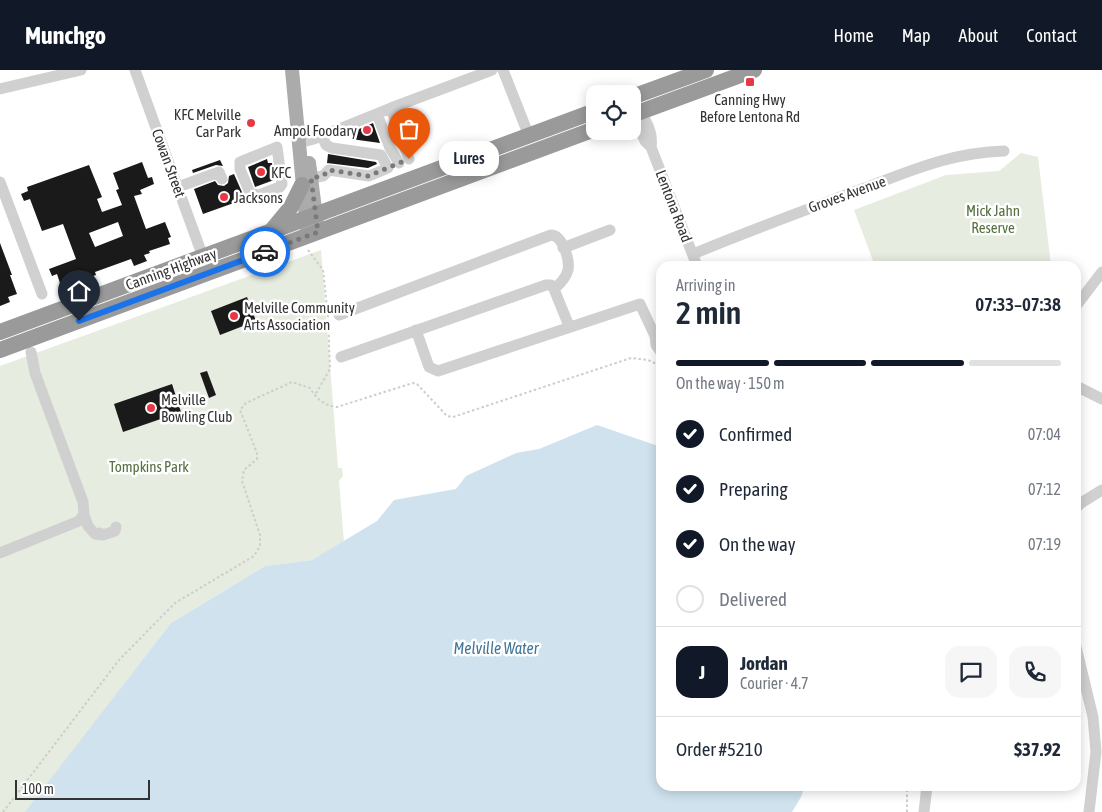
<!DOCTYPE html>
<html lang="en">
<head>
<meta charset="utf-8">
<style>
  :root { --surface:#fff; --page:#f6f6f7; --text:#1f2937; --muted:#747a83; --line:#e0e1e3; --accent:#111827 }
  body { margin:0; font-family:"Asap Condensed",sans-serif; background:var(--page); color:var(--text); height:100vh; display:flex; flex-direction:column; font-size:19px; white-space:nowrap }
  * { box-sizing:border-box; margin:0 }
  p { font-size:16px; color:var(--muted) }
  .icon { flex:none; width:28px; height:28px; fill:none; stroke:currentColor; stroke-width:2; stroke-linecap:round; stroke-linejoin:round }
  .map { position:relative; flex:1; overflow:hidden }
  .panel { position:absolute; left:656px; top:191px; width:425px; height:530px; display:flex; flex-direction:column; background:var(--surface); border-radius:15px; box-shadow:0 2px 12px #0003 }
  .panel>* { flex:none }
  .fabs { position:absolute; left:586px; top:15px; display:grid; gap:10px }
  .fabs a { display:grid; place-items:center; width:55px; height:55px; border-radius:10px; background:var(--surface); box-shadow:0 2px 12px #0003; font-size:25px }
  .scale { position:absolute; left:15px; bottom:12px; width:135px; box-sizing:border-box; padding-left:5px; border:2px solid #333; border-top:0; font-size:14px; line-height:18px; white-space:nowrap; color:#333; -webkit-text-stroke:4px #fff; paint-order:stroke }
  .pin { position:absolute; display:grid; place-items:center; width:42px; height:42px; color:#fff; margin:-51px -21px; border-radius:50% 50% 50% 0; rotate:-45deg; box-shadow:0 0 5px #0007 }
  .pin .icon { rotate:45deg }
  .courier { position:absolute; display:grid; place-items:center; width:50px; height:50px; margin:-25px; border:4px solid #1a73e8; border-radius:50%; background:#fff; color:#222; box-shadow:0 1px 6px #0007 }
  .bubble { position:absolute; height:35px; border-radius:15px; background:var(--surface); box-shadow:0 2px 12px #0003; font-size:16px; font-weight:600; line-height:35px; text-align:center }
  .head em { font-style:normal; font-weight:600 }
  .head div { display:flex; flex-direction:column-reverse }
  .head { display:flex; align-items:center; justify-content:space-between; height:85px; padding:0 20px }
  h1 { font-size:32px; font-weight:600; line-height:38px }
  .bar { display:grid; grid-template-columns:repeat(4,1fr); gap:8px 5px; align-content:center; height:60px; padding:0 20px }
  .bar i { height:6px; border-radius:4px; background:var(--line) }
  .bar .active { background:var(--accent) }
  .bar p { grid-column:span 4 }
  .line { display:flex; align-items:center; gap:12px; padding:0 20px; border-top:1px solid var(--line) }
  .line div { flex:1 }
  .round { display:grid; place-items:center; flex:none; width:52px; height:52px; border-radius:15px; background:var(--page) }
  ol { padding:0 20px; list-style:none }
  li { display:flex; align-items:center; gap:15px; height:55px }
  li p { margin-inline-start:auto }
  li .icon { padding:5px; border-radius:50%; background:var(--accent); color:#fff; stroke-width:4 }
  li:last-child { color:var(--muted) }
  li i { width:28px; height:28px; border:2px solid var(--line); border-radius:50% }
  header { display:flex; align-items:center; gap:30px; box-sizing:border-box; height:70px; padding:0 25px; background:var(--accent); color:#fff }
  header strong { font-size:24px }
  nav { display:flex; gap:28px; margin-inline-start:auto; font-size:18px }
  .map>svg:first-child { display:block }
  .green { fill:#e6ecdf }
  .water { fill:#cfe2ee }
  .building { fill:#1a1a1a; fill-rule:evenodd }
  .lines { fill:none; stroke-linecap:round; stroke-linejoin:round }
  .path { stroke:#cdcdcd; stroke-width:2; stroke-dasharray:2.5 2.5; stroke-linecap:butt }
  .minor { stroke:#d0d0d0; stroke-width:11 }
  .major { stroke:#ababab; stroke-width:14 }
  .highway { stroke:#9a9a9a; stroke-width:16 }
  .done { stroke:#7a7a7a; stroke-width:5; stroke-dasharray:0 9 }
  .route { stroke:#1a73e8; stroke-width:6 }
  .poi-dot { fill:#e63946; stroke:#fff; stroke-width:2 }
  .labels { text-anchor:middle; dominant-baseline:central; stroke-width:5; stroke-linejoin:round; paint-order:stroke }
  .poi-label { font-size:15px; fill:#333; stroke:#fff; text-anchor:start }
  .street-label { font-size:15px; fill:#333; stroke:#fff }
  .park-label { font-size:15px; fill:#56703f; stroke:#fff }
  .water-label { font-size:16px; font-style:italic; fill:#3f7597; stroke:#fff }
</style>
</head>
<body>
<header>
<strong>Munchgo</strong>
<nav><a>Home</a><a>Map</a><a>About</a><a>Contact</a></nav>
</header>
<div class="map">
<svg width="1102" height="742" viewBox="0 0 1102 742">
  <rect width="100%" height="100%" fill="#fff"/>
  <path class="green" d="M1021 83 1038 87 1051 195 875 196 854 140 946 105 999 101Z
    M321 180 338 398H342L343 406 339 411 344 472 312 490 265 496 171 553 28 740 25 742H0V296Z"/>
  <path class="water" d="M597 355 661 377V716H805L801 727 792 742H25L171 553 265 496 312 490 377 451 394 430 456 419 466 406 516 383 539 379Z"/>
  <path class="building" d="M373 53 380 73 351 69 352 62Z
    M328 84 376 92 377 94 368 98 327 93Z
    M267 89 268 93H272L274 110 255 117 248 97Z
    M220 90 223 96 216 95 193 103 192 100Z
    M142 92 148 108 152 107 154 114 140 120 142 124 134 126 146 159 165 152 171 167 168 168 170 174 149 181 150 183 144 185 147 191 134 196 131 189 95 202 96 205 90 207 92 214 64 225 57 204 52 206 49 199 76 189 63 154 42 161 30 129 24 131 21 124 28 121 27 117 89 95 102 127 97 129 102 142 122 135 116 120 119 119 113 103ZM118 152 123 166 95 177 89 163Z
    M234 104 245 129 203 144 194 119 215 111 218 115 224 116 228 113 229 106Z
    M0 173 12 205H10L17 224 8 227 10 232 0 236Z
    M247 227 256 251 220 265 211 241Z
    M207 301 216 325 209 328 200 303Z
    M172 314 181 342 123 362 114 334Z"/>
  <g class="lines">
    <path class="path" d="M308 180 323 200 328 246 330 299 315 325
      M3 742 119 590 175 533 254 486 260 476V465L242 411 244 400 257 389V383L240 340 246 333 292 312 310 318C316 328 324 336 337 337L413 313 417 314 447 346 453 347 631 288 648 290 661 296
      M907 742V716"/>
    <path class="minor" d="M135 0 203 187
      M503 0 529 66
      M0 19 81 0
      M391 38 409 89
      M640 39 636 50 645 71 650 76
      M634 41C647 46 653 64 651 77L697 196
      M377 44 390 78 399 93
      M306 71 314 69 391 38 492 0
      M277 77 282 114 280 117 259 125 250 123 240 99V92Z
      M311 108 323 106 329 100 369 106 388 98 381 85 332 78 326 75 322 66
      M0 112 42 224
      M178 117 219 102 222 109
      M563 178 610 160
      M693 184C748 161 803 141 859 120 911 101 948 83 1004 81
      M1076 236 1102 202
      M339 245 551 165C562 165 570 189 568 200 566 208 560 214 554 219
      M416 260 429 297 438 301 640 234 655 266 656 275 661 282
      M341 287 546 215H551L554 219 569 256
      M1076 316 1102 329
      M1076 438 1081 433 1102 420
      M84 445 88 456 95 464 103 465
      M100 463 103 465 115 461 116 457
      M0 483 79 451 84 444 83 432 35 303 31 282
      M1076 577 1093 647 1096 682 1089 742
      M924 742 927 716"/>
    <path class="major" d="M292 0 307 158
      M309 93 317 154"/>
    <path class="highway" d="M632 27 706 0
      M632 45 754 0
      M272 160 291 137 302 115
      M0 262 595 41
      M0 280 595 59"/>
  </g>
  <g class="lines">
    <path class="done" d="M265 182 318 162 311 108 323 106 329 100 368 106 409 89"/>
    <path class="route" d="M79 251 265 182"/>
  </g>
  <g class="poi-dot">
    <rect x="745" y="7" width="10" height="10" rx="2.5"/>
    <circle cx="251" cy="53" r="5"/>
    <circle cx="367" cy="60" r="5"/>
    <circle cx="261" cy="102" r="5"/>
    <circle cx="224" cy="127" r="5"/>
    <circle cx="234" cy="246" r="5"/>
    <circle cx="151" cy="338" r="5"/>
  </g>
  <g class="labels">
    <g class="poi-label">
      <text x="750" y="29" text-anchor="middle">Canning Hwy<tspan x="750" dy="17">Before Lentona Rd</tspan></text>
      <text x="241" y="44" text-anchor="end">KFC Melville<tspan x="241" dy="17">Car Park</tspan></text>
      <text x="357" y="60" text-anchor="end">Ampol Foodary</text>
      <text x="271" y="102">KFC</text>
      <text x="234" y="127">Jacksons</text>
      <text x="244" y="237">Melville Community<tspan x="244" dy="17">Arts Association</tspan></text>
      <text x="161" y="329">Melville<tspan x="161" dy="17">Bowling Club</tspan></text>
    </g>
    <g class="street-label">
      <text transform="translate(169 93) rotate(70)">Cowan Street</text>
      <text transform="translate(847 124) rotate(-20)">Groves Avenue</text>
      <text transform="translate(674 136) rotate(69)">Lentona Road</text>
      <text transform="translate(171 199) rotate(-20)">Canning Highway</text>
    </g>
    <g class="park-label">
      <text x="993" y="140">Mick Jahn<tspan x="993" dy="17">Reserve</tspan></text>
      <text x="149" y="396">Tompkins Park</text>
    </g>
    <g class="water-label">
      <text x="496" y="578">Melville Water</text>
    </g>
  </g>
</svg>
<div class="fabs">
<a><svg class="icon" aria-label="locate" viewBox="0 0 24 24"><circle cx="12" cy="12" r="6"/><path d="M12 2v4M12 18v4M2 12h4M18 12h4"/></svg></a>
</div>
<div class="scale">100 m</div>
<div class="pin" style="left:409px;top:89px;background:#ea580c"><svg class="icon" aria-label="bag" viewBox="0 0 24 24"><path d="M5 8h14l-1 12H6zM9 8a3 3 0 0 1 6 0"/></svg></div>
<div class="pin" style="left:79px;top:251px;background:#1f2937"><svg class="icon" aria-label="home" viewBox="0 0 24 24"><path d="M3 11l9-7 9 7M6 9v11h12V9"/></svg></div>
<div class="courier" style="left:265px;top:182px"><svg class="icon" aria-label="car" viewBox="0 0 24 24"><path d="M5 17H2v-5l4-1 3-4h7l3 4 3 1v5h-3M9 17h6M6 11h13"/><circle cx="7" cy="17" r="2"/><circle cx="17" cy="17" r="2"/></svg></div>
<div class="bubble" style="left:439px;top:71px;width:60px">Lures</div>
<section class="panel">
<div class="head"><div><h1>2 min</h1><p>Arriving in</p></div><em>07:33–07:38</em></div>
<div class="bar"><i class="active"></i><i class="active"></i><i class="active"></i><i></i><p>On the way · 150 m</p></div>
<ol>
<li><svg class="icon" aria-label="check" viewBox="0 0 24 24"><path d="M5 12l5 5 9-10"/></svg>Confirmed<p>07:04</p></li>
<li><svg class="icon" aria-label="check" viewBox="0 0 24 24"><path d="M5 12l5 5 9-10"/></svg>Preparing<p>07:12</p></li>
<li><svg class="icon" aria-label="check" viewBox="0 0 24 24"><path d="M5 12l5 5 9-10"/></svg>On the way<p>07:19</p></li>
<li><i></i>Delivered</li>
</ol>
<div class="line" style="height:90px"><b class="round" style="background:var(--accent);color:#fff">J</b><div><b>Jordan</b><p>Courier · 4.7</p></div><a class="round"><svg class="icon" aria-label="chat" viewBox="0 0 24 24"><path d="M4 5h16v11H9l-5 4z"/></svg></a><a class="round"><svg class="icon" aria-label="phone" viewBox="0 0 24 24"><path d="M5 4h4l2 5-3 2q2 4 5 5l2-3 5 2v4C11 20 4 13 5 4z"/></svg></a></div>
<div class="line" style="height:65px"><div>Order #5210</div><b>$37.92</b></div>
</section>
</div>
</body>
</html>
